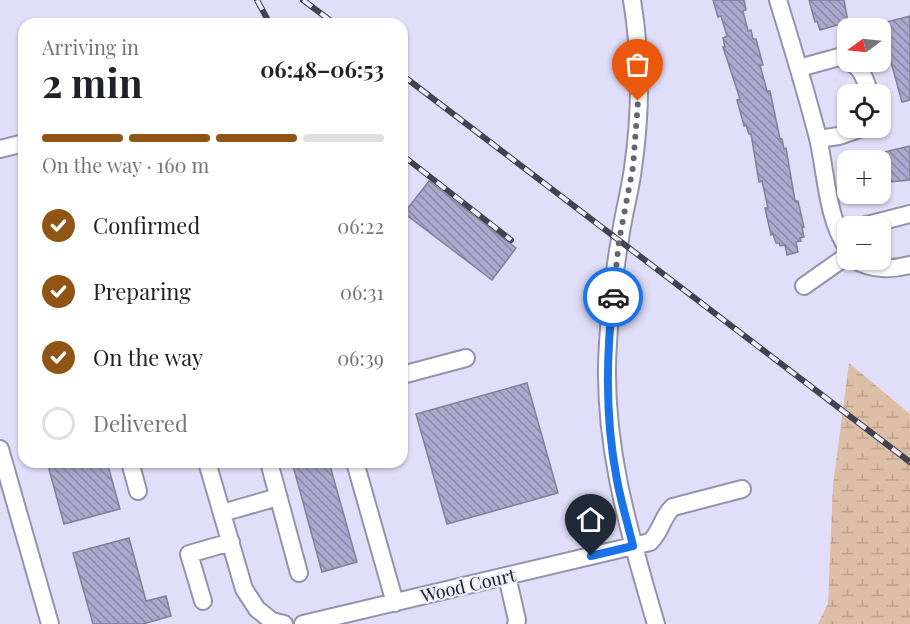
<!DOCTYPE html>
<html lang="en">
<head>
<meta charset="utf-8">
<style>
  :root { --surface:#fff; --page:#f2f2f2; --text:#202124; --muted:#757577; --line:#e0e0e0; --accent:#905415 }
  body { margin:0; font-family:"Playfair Display",serif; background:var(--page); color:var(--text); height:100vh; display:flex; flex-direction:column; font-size:22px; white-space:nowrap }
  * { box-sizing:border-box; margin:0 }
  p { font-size:20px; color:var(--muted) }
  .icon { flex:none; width:33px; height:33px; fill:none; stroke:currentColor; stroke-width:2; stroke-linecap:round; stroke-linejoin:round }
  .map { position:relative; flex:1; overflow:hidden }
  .panel { position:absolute; left:18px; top:18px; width:390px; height:450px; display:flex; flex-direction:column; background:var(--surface); border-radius:18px; box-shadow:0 2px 4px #0004 }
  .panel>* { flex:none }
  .needle { width:39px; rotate:255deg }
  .buttons { position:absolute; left:837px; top:18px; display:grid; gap:12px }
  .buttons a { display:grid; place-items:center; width:54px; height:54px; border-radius:12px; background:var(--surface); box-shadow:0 2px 4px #0004; font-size:30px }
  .pin { position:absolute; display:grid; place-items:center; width:51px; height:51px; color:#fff; margin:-62px -26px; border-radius:50% 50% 50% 0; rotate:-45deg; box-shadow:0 0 6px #0007 }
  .pin .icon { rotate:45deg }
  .courier { position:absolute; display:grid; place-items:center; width:60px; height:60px; margin:-30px; border:4px solid #1a73e8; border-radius:50%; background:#fff; color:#222; box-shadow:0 2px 8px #0007 }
  .overview em { font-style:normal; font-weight:700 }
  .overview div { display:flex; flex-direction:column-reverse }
  .overview { display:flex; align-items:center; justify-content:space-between; height:102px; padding:0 24px }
  h1 { font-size:39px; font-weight:700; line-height:45px }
  .bar { display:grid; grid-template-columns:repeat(4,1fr); gap:9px 6px; align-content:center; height:72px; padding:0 24px }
  .bar i { height:8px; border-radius:4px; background:var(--line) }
  .bar .on { background:var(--accent) }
  .bar p { grid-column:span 4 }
  ol { padding:0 24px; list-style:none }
  li { display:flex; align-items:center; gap:18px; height:66px }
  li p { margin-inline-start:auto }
  li .icon { padding:6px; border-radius:50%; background:var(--accent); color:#fff; stroke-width:4 }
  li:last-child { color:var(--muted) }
  li i { width:33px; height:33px; border:3px solid var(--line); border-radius:50% }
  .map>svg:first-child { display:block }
  .wetland { fill:url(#wetland-marsh) }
  .building { fill:url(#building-back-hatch); stroke:#827f97; stroke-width:1.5 }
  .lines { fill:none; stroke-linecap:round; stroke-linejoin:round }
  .minor-casing { stroke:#9593ac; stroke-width:20 }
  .minor { stroke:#fff; stroke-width:16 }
  .rail-casing { stroke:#43424e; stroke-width:6 }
  .rail { stroke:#eeedfd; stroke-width:4; stroke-dasharray:11; stroke-linecap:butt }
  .done { stroke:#666473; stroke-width:6; stroke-dasharray:0 10.8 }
  .route { stroke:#1a73e8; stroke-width:8 }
  .labels { text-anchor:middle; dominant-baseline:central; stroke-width:4.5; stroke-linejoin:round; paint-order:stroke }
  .street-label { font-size:18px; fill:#23222b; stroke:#eeedfd }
</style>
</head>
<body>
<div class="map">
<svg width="910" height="624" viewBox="0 0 910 624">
  <defs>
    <pattern id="wetland-marsh" width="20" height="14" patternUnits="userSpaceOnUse" patternTransform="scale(1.5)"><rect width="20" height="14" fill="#ddbea6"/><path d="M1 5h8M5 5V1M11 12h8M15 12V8" fill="none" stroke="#bda38f"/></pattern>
    <pattern id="building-back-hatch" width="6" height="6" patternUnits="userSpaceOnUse" patternTransform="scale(1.5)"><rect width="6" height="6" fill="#aba7cd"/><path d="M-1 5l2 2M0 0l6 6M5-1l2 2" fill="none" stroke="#8b88a7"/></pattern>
  </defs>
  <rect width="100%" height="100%" fill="#e1def9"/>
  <path class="wetland" d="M849 363 910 414V624H818L828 603 833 485Z"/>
  <path class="building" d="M713 0H744L746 10 743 11 748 31 751 30 753 39H756L763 65H760L767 91H770L780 139H782L784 149 786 148 795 201H798L804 227 802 228 804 237 800 238 801 241 796 242 798 252 787 255 785 245 780 246 779 243H776L773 234 771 235 765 208H768L762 181 759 182 751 134H749L746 125 744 126 737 100 740 99 723 47H725L723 38 727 36 721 16 718 17Z
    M809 0H844L848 22 820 30 817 21 815 22Z
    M910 16V100L902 102 883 33 885 32 883 23Z
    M910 146V180L880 183V153Z
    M429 181 516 248 492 280 404 213Z
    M527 383 558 493 447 524 416 414Z
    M47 462H107L120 509 64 524Z
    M292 462H329L357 562 322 572Z
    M129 538 146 601 166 596 171 616 143 624H93L73 553Z"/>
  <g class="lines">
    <g class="minor-casing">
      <path id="minor" d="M632 0C641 54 641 113 633 168 630 192 623 215 620 239 614 273 610 309 608 343 601 440 629 532 656 624
        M778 0C792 46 806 91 818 138 826 172 827 220 848 249
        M849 62C861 66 867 82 869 94
        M799 68 839 57 848 61
        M818 139 839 136 862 128
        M0 149 24 143
        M863 226 910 214
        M855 260C871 270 892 270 910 265
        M804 286 848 255
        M402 375 466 358
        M0 449 50 624
        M130 462 138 491
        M207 462 244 589 257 609 272 621 284 624
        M269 462 299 573
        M355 462 395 603
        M222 513 278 497
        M507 576 517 620 516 624
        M203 601 189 554 231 542
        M303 624 650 542C662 531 662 516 673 507L742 489"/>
    </g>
    <use href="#minor" class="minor"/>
    <g class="rail-casing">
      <path id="rail" d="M257 0 270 24
        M303 0 335 24
        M402 75 910 462
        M402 155 511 240"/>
    </g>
    <use href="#rail" class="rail"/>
  </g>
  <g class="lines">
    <path class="done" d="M613 297 619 241 633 167 638 101"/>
    <path class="route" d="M591 556 633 546C628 524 621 502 617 480 605 419 606 357 613 297"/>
  </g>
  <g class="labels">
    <g class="street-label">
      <text transform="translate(468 585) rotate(-13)">Wood Court</text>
    </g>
  </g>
</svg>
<div class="buttons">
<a><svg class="needle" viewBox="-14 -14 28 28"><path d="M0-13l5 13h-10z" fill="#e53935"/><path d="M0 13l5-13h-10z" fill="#757577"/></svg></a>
<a><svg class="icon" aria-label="locate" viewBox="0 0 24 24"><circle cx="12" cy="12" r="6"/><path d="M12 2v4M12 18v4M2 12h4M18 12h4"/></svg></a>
<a>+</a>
<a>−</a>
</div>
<div class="pin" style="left:638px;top:101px;background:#ea580c"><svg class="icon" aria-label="bag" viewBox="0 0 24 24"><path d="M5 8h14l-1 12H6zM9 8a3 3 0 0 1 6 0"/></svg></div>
<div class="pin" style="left:591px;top:556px;background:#1f2937"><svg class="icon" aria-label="home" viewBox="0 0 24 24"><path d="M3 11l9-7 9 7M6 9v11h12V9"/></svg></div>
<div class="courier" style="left:613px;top:297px"><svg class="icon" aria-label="car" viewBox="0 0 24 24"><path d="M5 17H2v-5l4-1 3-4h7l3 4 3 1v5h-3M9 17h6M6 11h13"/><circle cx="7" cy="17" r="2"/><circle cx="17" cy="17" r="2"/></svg></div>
<section class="panel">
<div class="overview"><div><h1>2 min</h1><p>Arriving in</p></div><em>06:48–06:53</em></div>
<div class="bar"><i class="on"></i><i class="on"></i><i class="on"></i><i></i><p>On the way · 160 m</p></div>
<ol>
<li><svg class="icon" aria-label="check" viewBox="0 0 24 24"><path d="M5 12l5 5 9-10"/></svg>Confirmed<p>06:22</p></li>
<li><svg class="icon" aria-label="check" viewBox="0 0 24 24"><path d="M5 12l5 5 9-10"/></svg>Preparing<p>06:31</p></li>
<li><svg class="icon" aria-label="check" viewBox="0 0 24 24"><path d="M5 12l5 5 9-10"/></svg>On the way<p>06:39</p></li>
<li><i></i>Delivered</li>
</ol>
</section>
</div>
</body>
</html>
